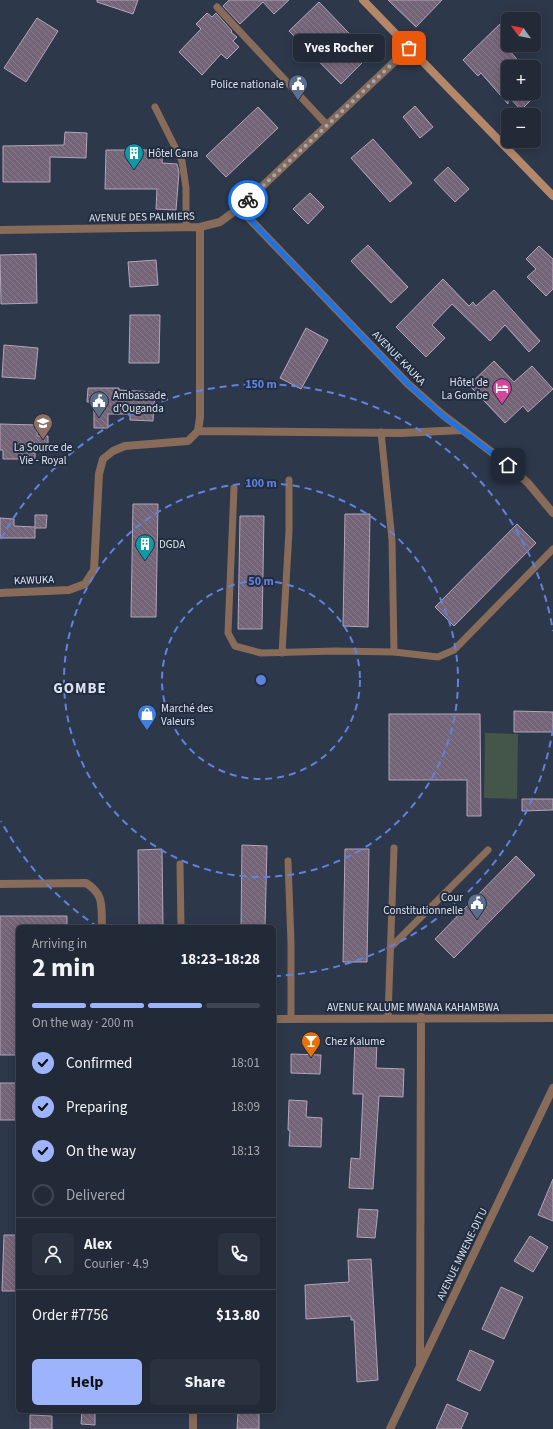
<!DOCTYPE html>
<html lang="en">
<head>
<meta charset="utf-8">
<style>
  :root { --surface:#222a38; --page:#2a3240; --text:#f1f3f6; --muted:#a2a7ae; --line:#3f4653; --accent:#9db4fd }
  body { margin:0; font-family:"Source Sans 3",sans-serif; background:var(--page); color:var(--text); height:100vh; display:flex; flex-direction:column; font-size:15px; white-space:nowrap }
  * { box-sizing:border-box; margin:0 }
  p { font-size:13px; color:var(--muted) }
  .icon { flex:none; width:22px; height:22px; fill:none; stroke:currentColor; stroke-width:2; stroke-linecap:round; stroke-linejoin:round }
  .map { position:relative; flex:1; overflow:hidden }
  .sheet { position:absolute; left:16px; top:925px; width:260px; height:488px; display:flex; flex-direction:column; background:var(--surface); border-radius:6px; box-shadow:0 2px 10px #0003,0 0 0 1px var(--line) }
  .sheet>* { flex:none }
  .needle { width:26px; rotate:303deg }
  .tools { position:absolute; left:501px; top:12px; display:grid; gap:8px }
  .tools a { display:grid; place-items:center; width:40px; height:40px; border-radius:6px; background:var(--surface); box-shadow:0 2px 10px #0003,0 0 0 1px var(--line); font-size:20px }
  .pin { position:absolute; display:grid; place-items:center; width:34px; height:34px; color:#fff; margin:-17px; border-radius:8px; box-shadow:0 2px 6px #0006 }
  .courier { position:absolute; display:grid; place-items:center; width:40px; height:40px; margin:-20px; border:3px solid #1a73e8; border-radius:50%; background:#fff; color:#222; box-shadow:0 1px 5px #0007 }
  .bubble { position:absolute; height:28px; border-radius:6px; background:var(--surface); box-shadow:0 2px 10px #0003,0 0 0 1px var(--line); font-size:13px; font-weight:700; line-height:28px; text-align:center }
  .summary em { font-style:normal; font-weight:700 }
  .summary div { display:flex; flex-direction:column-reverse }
  .summary { display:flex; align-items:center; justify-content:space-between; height:68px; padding:0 16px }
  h1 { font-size:26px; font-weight:700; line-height:30px }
  .bar { display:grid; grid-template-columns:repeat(4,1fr); gap:6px 4px; align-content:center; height:48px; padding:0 16px }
  .bar i { height:5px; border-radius:3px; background:var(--line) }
  .bar .on { background:var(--accent) }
  .bar p { grid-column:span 4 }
  .line { display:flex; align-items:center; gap:10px; padding:0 16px; border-top:1px solid var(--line) }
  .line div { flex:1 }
  .round { display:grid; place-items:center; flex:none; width:42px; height:42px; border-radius:6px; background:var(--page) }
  ol { padding:0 16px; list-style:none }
  li { display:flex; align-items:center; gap:12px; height:44px }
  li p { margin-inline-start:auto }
  li .icon { padding:4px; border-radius:50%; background:var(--accent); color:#111; stroke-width:4 }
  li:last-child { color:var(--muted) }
  li i { width:22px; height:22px; border:2px solid var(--line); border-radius:50% }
  .cta { display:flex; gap:8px; margin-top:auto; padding:8px 16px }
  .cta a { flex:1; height:46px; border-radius:6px; background:var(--accent); color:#111; font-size:16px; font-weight:700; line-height:46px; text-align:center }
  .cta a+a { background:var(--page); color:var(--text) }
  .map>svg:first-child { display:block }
  .park { fill:#44554a }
  .building { fill:url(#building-back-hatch); stroke:#b5a4ba }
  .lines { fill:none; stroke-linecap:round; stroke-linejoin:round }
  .lane { stroke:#886b58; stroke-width:7 }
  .street { stroke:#886b58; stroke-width:8 }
  .secondary { stroke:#b58769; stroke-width:8 }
  .done { stroke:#9fa7b6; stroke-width:4; stroke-dasharray:0 7.2 }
  .route { stroke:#1a73e8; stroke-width:5 }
  .ring { fill:none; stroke:#6082e0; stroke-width:2; stroke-dasharray:7 5 }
  .labels { text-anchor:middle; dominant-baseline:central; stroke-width:4; stroke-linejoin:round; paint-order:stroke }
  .poi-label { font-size:11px; fill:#dce3ef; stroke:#232d40; text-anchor:start }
  .street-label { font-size:11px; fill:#dce3ef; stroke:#232d40 }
  .district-label { font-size:15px; font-weight:bold; letter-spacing:1px; fill:#dce3ef; stroke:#232d40 }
  .centre { fill:#6082e0; stroke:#232d40; stroke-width:2 }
  .ring-label { font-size:12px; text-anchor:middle; font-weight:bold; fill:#6082e0; stroke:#232d40; stroke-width:4; stroke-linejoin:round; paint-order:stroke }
</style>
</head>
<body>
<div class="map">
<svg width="553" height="1429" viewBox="0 0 553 1429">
  <defs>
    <pattern id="building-back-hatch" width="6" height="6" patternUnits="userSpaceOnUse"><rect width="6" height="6" fill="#746478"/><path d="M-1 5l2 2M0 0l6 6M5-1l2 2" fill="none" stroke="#877a8c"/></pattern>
  </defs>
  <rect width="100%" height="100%" fill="#2d384b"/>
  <path class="park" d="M485 733 518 734 517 799 484 798Z"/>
  <path class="building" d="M97 0H138L133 14 97 2Z
    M229 0H289L274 14 263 2 240 24 223 6Z
    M388 0H442L416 27Z
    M319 2 370 55 341 84 289 31Z
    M207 13 212 17 216 13 232 31 231 32 237 37 233 41 239 47 227 59 221 54 202 75 179 52 201 29 196 24Z
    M37 18 58 31 26 82 4 68Z
    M503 21 508 26 507 48 524 67H508V93H523L530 101 521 110 508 96V104L481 73 478 76 463 60Z
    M415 106 433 127 420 138 403 117Z
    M258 107 278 128 226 177 206 156Z
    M65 132 87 133 86 158 50 157V182H3V146L64 145Z
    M373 139 412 183 390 202 351 158Z
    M106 150H163L162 163 177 164 179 172 176 210 156 209 157 189H105Z
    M448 167 469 189 455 202 434 180Z
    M310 193 324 207 308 224 293 209Z
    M368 245 408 287 391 303 351 261Z
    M539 246 553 259V289L546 296 527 277 536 269 526 259Z
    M36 254 37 303 1 304 0 255Z
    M156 260 158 285 130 287 128 262Z
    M443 279 469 306 473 302 476 306 494 290 540 341 529 352 505 325 490 341 452 304 432 325 445 338 426 357 396 327Z
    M130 315H160L159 363H129Z
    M306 328 328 340 301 389 280 378Z
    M4 345 38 348 35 379 2 377Z
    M494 361 514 382 532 366 553 389 528 412 523 406 505 423 469 385Z
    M88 388H119V390L155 392 153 421 130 420V414H108V428H94V402H87Z
    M0 424 38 425 37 436H48V449H35V459H3V450H0Z
    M133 504H158L156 617H131Z
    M345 514H370L368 627 343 626Z
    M35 515H47L46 528H35V538H0V518L14 519V526L35 527Z
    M240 516H264L262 629H238Z
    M517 524 536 543 454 626 435 607Z
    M514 711 553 712V732H514Z
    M389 714H480L481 816H467V780H389Z
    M522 799H553V810L522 811Z
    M242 845 267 846 265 927H241Z
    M162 849 163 927H139L138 850Z
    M345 849H369L367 962H343Z
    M516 856 535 875 454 958 435 939Z
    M0 916H67V927H18V1055H0Z
    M355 1038 377 1039 376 1068 404 1069 403 1097 379 1096 373 1189 349 1188 351 1158 360 1159 363 1094H353Z
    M291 1054 321 1055 320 1074 291 1073Z
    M0 1083H18V1120H0Z
    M289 1100 307 1101 306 1117 322 1118 321 1147 289 1146 290 1131 288 1130Z
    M553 1179V1221L538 1215Z
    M359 1209 378 1210 375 1238 357 1237Z
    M4 1235H18V1291H2Z
    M530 1236 548 1247 533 1272 514 1261Z
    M371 1259 378 1380 357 1382 354 1320H351V1316L306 1319 305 1285 349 1282 348 1260Z
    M501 1287 523 1297 504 1339 482 1329Z
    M470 1350 494 1361 480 1391 457 1380Z
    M447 1404 468 1413 461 1429H436Z
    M82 1411H95V1425L81 1424Z
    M238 1412 259 1413V1429H237Z
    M30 1415 52 1416V1429H30Z"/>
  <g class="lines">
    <path class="lane" d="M217 7 327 125
      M155 107 182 161 186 188V227
      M381 432 392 540 394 652
      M234 488 228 633 235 646 261 653 335 651 394 652 438 657 454 650 553 549
      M282 653 289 531V480
      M288 861 291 943V1019
      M180 864 181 927
      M390 948 488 850
      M388 1017 394 848"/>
    <path class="street" d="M239 208 408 384 443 415 498 457 528 483 553 513
      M0 230 200 227 220 222 239 208 409 48
      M198 431 401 433 463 430
      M0 593 69 590 85 584 94 570 99 474 103 459 113 451 125 446 188 441 198 431 200 417V227
      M0 884 86 883C105 895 101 906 102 927
      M274 1019 553 1018
      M420 1364 421 1017
      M193 1411V1429
      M390 1429 553 1088"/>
    <path class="secondary" d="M363 0 553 196"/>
  </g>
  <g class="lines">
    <path class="done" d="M248 200 409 48"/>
    <path class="route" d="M248 200 239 208 408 384 442 415 508 465"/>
  </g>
  <g class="ring">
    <circle cx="261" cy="680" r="99"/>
    <circle cx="261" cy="680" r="197"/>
    <path d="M553 729A296 296 0 0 1 276 976M98 927A296 296 0 0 1 1 821M1 539A296 296 0 0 1 553 631"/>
  </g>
  <defs>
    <g id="civic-pin" transform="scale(1)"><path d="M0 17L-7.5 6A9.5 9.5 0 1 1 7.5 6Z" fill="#5c6f8a" stroke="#232d40"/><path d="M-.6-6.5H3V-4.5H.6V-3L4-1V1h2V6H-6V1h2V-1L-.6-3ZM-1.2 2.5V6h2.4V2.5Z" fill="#fff"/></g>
    <g id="building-pin" transform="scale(1)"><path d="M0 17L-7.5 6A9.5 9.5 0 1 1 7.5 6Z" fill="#0f9aa8" stroke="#232d40"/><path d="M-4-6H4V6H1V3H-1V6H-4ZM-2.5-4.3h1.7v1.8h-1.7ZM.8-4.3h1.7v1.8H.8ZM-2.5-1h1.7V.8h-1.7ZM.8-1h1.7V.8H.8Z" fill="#fff"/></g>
    <g id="hotel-pin" transform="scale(1)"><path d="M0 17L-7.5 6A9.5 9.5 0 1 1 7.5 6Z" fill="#d1479c" stroke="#232d40"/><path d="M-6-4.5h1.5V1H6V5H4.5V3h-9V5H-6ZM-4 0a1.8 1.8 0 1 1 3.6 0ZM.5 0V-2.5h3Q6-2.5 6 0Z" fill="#fff"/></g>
    <g id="school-pin" transform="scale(1)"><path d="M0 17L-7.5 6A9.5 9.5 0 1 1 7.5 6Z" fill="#8d6e63" stroke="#232d40"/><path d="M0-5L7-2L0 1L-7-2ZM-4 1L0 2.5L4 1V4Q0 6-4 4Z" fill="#fff"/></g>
    <g id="shop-pin" transform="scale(1)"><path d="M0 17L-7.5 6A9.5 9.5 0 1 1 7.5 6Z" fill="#3f7fe0" stroke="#232d40"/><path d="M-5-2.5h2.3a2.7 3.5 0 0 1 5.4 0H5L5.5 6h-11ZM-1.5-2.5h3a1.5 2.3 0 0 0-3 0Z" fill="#fff"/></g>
    <g id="bar-pin" transform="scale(1)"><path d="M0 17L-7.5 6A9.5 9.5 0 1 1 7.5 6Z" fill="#e8710a" stroke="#232d40"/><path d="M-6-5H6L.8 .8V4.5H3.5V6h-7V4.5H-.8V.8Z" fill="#fff"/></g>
  </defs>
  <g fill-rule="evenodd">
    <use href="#civic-pin" x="298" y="84"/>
    <use href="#building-pin" x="134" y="153"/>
    <use href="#hotel-pin" x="502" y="388"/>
    <use href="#civic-pin" x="99" y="401"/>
    <use href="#school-pin" x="43" y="423"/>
    <use href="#building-pin" x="145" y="544"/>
    <use href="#shop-pin" x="147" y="714"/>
    <use href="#civic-pin" x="477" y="903"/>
    <use href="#bar-pin" x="311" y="1041"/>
  </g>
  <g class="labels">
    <g class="poi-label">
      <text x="284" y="84" text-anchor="end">Police nationale</text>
      <text x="148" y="153">Hôtel Cana</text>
      <text x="488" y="382" text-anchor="end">Hôtel de<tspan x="488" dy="13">La Gombe</tspan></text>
      <text x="113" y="395">Ambassade<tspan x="113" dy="13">d'Ouganda</tspan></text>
      <text x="43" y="447" text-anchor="middle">La Source de<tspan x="43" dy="13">Vie - Royal</tspan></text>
      <text x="159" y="544">DGDA</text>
      <text x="161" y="708">Marché des<tspan x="161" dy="13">Valeurs</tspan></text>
      <text x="463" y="897" text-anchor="end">Cour<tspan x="463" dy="13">Constitutionnelle</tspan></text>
      <text x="325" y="1041">Chez Kalume</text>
    </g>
    <g class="street-label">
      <text transform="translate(142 217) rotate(-1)">AVENUE DES PALMIERS</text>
      <text transform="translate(399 358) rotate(46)">AVENUE KAUKA</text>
      <text transform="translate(34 580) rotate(-2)">KAWUKA</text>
      <text x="413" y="1007">AVENUE KALUME MWANA KAHAMBWA</text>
      <text transform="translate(462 1254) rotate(-64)">AVENUE MWENE-DITU</text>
    </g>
    <g class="district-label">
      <text x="80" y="688">GOMBE</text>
    </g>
  </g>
  <circle cx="261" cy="680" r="6" class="centre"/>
  <g class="ring-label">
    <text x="261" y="388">150 m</text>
    <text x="261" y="487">100 m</text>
    <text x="261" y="585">50 m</text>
  </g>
</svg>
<div class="tools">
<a><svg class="needle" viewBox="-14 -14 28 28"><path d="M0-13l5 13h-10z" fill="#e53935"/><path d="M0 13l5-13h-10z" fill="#a2a7ae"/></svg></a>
<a>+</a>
<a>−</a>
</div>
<div class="pin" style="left:409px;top:48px;background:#ea580c"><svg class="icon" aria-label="bag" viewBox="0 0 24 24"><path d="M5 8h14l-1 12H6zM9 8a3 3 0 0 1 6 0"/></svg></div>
<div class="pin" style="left:508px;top:465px;background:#1f2937"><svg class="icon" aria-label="home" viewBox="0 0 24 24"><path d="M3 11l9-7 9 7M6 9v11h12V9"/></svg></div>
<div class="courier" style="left:248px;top:200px"><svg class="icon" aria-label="bike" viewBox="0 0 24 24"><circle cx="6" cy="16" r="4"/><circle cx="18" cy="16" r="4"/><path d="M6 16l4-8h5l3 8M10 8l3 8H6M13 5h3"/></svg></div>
<div class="bubble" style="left:293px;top:34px;width:92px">Yves Rocher</div>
<section class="sheet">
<div class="summary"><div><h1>2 min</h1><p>Arriving in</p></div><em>18:23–18:28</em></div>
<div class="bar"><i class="on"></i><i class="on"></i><i class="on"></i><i></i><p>On the way · 200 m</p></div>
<ol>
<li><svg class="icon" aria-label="check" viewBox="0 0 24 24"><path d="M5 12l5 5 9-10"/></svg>Confirmed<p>18:01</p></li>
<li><svg class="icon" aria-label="check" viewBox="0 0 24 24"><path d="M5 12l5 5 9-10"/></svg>Preparing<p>18:09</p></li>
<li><svg class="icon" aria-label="check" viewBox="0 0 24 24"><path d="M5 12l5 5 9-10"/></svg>On the way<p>18:13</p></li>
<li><i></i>Delivered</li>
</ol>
<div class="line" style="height:72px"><a class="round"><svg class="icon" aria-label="person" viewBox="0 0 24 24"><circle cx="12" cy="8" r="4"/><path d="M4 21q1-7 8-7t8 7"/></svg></a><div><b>Alex</b><p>Courier · 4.9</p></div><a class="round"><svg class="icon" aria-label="phone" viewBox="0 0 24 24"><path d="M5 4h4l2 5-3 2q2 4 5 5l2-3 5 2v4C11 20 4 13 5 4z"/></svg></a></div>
<div class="line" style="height:52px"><div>Order #7756</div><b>$13.80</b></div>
<div class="cta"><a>Help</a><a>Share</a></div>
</section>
</div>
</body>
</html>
